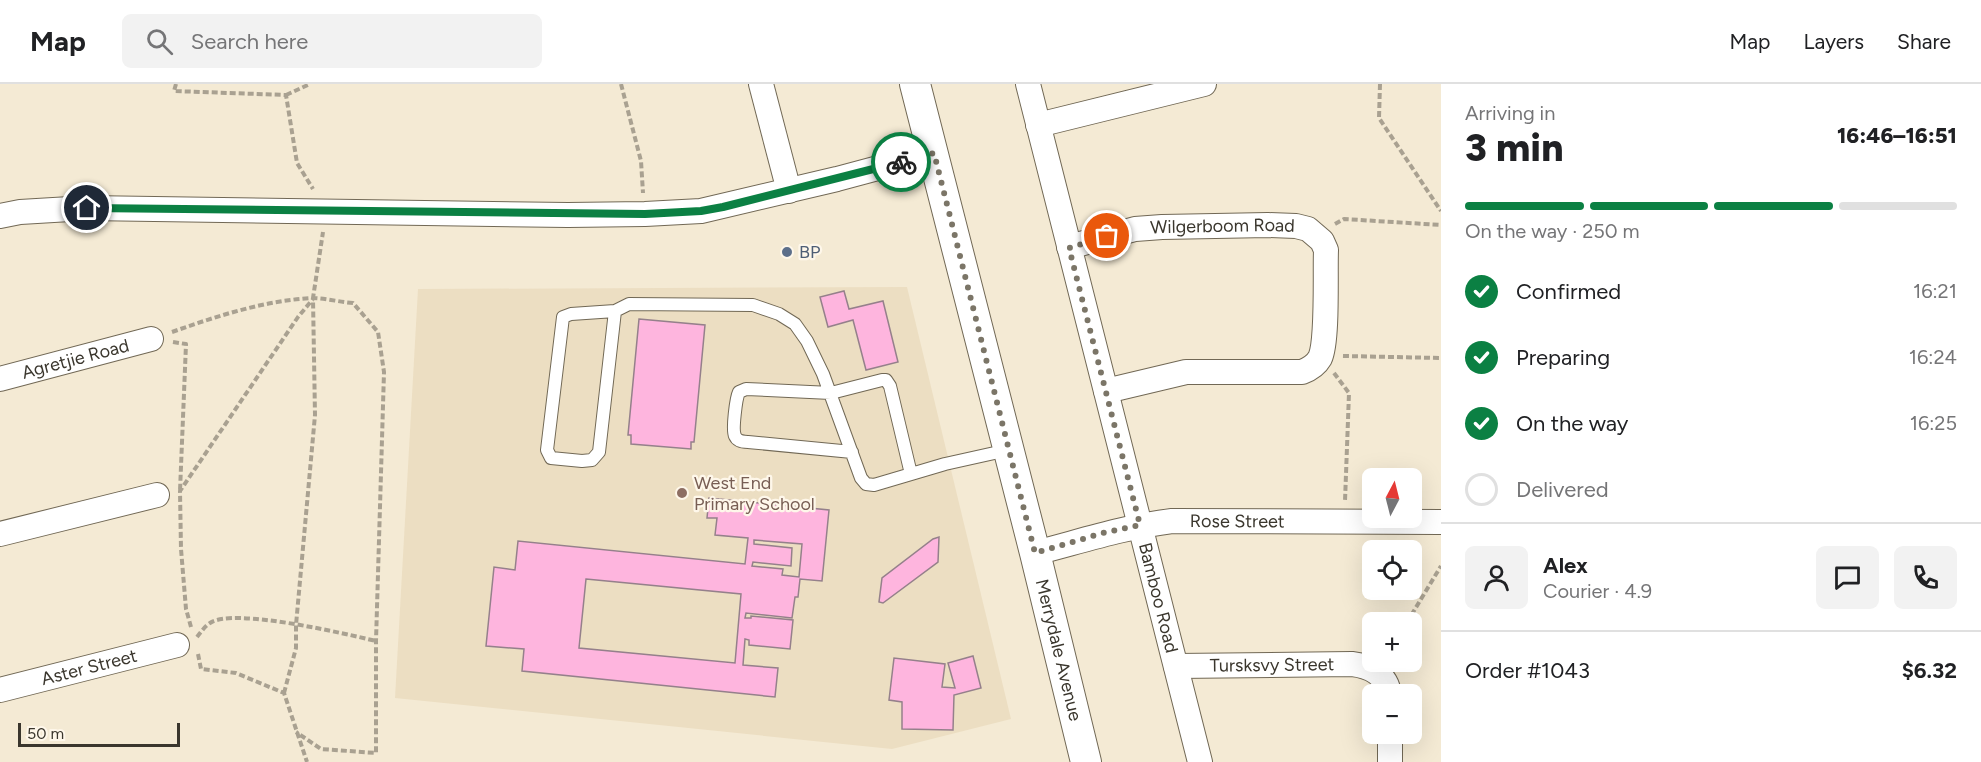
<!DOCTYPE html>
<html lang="en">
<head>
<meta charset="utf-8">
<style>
  :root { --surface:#fff; --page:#f2f2f2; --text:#202124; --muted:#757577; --line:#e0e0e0; --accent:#0b8043 }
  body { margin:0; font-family:Figtree,sans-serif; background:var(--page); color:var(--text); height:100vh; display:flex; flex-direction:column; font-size:22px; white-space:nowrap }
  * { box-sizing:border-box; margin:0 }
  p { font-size:20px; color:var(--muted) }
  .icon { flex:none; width:33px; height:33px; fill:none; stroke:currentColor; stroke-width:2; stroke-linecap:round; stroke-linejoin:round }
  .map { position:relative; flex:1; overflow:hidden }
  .details { display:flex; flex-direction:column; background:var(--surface); width:540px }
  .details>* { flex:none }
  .needle { width:39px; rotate:7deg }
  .fabs { position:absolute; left:1362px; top:384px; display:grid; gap:12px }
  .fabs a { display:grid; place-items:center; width:60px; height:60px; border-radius:9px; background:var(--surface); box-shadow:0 6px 24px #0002; font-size:30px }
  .scale { position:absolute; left:18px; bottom:15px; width:162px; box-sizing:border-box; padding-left:6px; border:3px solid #3a362d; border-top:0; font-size:16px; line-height:21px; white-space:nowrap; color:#3a362d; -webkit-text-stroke:4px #fef7ea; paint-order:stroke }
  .pin { position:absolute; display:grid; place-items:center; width:51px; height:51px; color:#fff; margin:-26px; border:3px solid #fff; border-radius:50%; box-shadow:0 2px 6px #0007 }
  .courier { position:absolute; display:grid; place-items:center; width:60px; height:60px; margin:-30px; border:4px solid #0b8043; border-radius:50%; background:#fff; color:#222; box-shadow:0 2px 8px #0007 }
  .overview em { font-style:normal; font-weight:800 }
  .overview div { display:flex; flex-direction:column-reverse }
  .overview { display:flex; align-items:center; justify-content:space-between; height:102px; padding:0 24px }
  h1 { font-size:39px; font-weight:800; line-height:45px }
  .bar { display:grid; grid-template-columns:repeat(4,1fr); gap:9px 6px; align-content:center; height:72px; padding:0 24px }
  .bar i { height:8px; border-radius:4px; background:var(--line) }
  .bar .on { background:var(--accent) }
  .bar p { grid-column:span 4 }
  .line { display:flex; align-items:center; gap:15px; padding:0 24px; border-top:2px solid var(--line) }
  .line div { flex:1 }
  .round { display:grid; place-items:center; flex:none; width:63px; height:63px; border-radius:9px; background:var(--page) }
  ol { padding:0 24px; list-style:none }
  li { display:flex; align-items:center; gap:18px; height:66px }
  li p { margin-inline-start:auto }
  li .icon { padding:6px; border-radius:50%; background:var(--accent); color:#fff; stroke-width:4 }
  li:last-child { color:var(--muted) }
  li i { width:33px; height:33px; border:3px solid var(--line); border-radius:50% }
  header { display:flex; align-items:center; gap:36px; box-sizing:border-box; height:84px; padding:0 30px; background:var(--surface); border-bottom:2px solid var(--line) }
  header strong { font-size:28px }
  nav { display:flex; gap:33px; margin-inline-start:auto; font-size:21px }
  .search { width:420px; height:54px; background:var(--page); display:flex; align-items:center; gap:15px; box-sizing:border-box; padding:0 21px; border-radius:9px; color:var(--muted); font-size:22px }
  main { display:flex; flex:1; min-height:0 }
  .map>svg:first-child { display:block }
  .built { fill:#ecdec2 }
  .building { fill:#feb5de; stroke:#95808b; stroke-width:1.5; fill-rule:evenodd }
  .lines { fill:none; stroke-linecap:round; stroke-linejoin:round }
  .service-casing { stroke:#716855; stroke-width:14 }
  .minor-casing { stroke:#716855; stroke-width:26 }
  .tertiary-casing { stroke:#716855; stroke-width:32 }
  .path { stroke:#a9a191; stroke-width:4; stroke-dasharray:6 3; stroke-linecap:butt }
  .service { stroke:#fff; stroke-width:12 }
  .minor { stroke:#fff; stroke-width:24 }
  .tertiary { stroke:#fff; stroke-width:30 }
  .done { stroke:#7b7567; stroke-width:6; stroke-dasharray:0 10.8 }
  .route { stroke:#0b8043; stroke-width:8 }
  .service-dot { fill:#5c6f8a; stroke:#fef7ea; stroke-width:2 }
  .education-dot { fill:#8d6e63; stroke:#fef7ea; stroke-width:2 }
  .labels { text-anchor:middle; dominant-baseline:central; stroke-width:4.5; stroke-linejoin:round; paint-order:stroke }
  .street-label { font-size:18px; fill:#3a362d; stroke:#fef7ea }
  .service-label { font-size:18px; fill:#4e5e75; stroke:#fef7ea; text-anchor:start }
  .education-label { font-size:18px; fill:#785e54; stroke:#fef7ea; text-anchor:start }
</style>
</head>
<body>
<header>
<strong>Map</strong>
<div class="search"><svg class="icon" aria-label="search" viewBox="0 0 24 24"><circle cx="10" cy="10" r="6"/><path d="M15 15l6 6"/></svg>Search here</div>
<nav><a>Map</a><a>Layers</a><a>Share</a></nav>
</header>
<main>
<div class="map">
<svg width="1441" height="678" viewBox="0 0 1441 678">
  <rect width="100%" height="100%" fill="#f4ead4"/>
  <path class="built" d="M907 203 1011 635 892 665 395 614 418 205Z"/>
  <path class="building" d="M844 207 849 225 883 217 898 278 866 286 853 236 828 243 820 213Z
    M639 235 705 241 694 358H691V365L631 360V351H628Z
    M709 414 829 426 822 497 800 495 798 513H795L792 534 746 529 745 534H751V532L793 536 790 565 749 561V556L745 555 743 581 778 584 775 613 522 587 524 565 486 562 494 483 515 486 518 457 745 480 748 454 715 451 717 434H707ZM754 456 802 460 799 493 782 491 783 485 752 482 753 478 791 482 792 464 754 460ZM586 495 741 510 735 579 579 564Z
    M939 453 938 478 883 519 879 518 882 494 933 455Z
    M973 572 981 604 954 611 953 646 902 645V618L889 616 894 574 945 580 942 603 955 604 948 579Z"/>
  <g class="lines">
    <g class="service-casing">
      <path id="service" d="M615 227 599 368 592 376 582 377 551 374 547 366 563 233 571 230 615 227 629 220 753 221 779 230 795 240 807 257 823 290 861 394 866 400 874 401 945 380 1008 366
        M852 368 748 358C744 358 737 357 735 352 732 346 736 314 739 308L746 305 831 309 882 296H886L890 302 911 390"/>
    </g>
    <g class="minor-casing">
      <g id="minor">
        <path d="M761 0 789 107"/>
        <path id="s1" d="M1028 0 1200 678"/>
        <path d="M1038 41 1204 0"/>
        <path d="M0 132 20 128 87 124 568 131 645 130 701 127 837 95 934 69"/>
        <path id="s2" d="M1069 163 1135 145 1162 143 1268 141 1296 142 1308 145 1322 157 1326 166C1325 188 1328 257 1320 274 1316 281 1310 285 1302 288H1186L1106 307"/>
        <path id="s3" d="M0 295 151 255"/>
        <path d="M0 450 157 411"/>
        <path id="s4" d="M1035 469C1082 457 1124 443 1172 437L1441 438"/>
        <path id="s5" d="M1176 582 1352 580C1370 582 1387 591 1389 610"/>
        <path id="s6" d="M0 606 177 561"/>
        <path d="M1390 650V678"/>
      </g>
    </g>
    <g class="tertiary-casing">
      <g id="tertiary">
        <path id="s7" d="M915 0 1035 469 1086 678"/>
      </g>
    </g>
    <path class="path" d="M176 0 174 7 286 11 297 79 313 105
      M621 0 641 77 643 109
      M1380 0 1379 34 1441 127
      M286 11 310 0
      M1335 140 1344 135 1441 141
      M172 248C217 232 263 217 311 214 325 214 339 218 353 219L378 248 384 288 376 557V669L321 665 296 648
      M173 258 186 260 180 407
      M1343 272 1441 274
      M1334 289 1349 309 1345 417
      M191 543 186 525 181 465 180 407 298 233 313 215
      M197 553C201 548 205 542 210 539 233 523 346 550 376 557
      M198 570 201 585 236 589 284 609 307 678
      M1412 576V530L1441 482
      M284 609 296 564V541L315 331 313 214 323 148"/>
    <use href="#service" class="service"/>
    <use href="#minor" class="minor"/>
    <use href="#tertiary" class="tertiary"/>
  </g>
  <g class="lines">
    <path class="done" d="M901 78 934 69 1035 469 1103 449 1140 441 1069 164 1107 152"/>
    <path class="route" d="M87 124 645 130 701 127 723 123 901 78"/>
  </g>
  <circle class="service-dot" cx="787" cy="168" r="6"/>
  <circle class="education-dot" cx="682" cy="409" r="6"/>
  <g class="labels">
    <g class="street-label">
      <text stroke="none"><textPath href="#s2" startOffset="156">Wilgerboom Road</textPath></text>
      <text stroke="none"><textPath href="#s3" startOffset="78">Agretjie Road</textPath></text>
      <text stroke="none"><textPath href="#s4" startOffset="206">Rose Street</textPath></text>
      <text stroke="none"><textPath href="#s1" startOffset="530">Bamboo Road</textPath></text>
      <text stroke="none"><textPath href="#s7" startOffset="584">Merrydale Avenue</textPath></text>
      <text stroke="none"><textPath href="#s5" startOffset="96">Tursksvy Street</textPath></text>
      <text stroke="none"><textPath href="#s6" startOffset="92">Aster Street</textPath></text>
    </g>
    <g class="service-label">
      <text x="799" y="168">BP</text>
    </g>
    <g class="education-label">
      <text x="694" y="399">West End<tspan x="694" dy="21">Primary School</tspan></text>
    </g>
  </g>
</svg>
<div class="fabs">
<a><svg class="needle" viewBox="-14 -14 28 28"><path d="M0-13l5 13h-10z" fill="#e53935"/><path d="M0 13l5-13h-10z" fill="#757577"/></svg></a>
<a><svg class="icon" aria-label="locate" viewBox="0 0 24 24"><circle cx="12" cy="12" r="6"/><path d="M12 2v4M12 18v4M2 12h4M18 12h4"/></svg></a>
<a>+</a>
<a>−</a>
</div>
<div class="scale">50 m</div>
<div class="pin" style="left:1107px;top:152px;background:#ea580c"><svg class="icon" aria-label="bag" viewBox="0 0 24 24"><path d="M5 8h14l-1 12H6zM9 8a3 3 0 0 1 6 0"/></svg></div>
<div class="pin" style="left:87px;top:124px;background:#1f2937"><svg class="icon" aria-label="home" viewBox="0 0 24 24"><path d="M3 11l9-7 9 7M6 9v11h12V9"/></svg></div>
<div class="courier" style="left:901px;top:78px"><svg class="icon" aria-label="bike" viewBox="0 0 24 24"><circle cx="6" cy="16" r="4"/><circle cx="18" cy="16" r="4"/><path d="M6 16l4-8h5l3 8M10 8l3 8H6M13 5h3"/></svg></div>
</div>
<section class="details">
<div class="overview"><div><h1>3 min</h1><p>Arriving in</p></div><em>16:46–16:51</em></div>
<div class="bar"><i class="on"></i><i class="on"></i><i class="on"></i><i></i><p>On the way · 250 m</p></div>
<ol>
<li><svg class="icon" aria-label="check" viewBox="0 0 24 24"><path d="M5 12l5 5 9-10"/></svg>Confirmed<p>16:21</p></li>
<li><svg class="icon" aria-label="check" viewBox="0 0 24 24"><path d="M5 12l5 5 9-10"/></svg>Preparing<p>16:24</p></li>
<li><svg class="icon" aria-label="check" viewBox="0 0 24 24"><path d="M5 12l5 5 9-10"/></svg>On the way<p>16:25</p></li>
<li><i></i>Delivered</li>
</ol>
<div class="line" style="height:108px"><a class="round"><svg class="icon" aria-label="person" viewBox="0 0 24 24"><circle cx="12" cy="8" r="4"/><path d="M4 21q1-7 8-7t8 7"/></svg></a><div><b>Alex</b><p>Courier · 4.9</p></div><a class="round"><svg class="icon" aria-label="chat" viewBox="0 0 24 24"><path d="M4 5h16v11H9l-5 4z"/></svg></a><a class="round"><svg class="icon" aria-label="phone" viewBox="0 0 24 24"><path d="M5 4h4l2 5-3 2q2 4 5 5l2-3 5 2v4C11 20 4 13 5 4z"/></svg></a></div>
<div class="line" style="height:78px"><div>Order #1043</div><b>$6.32</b></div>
</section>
</main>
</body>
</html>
